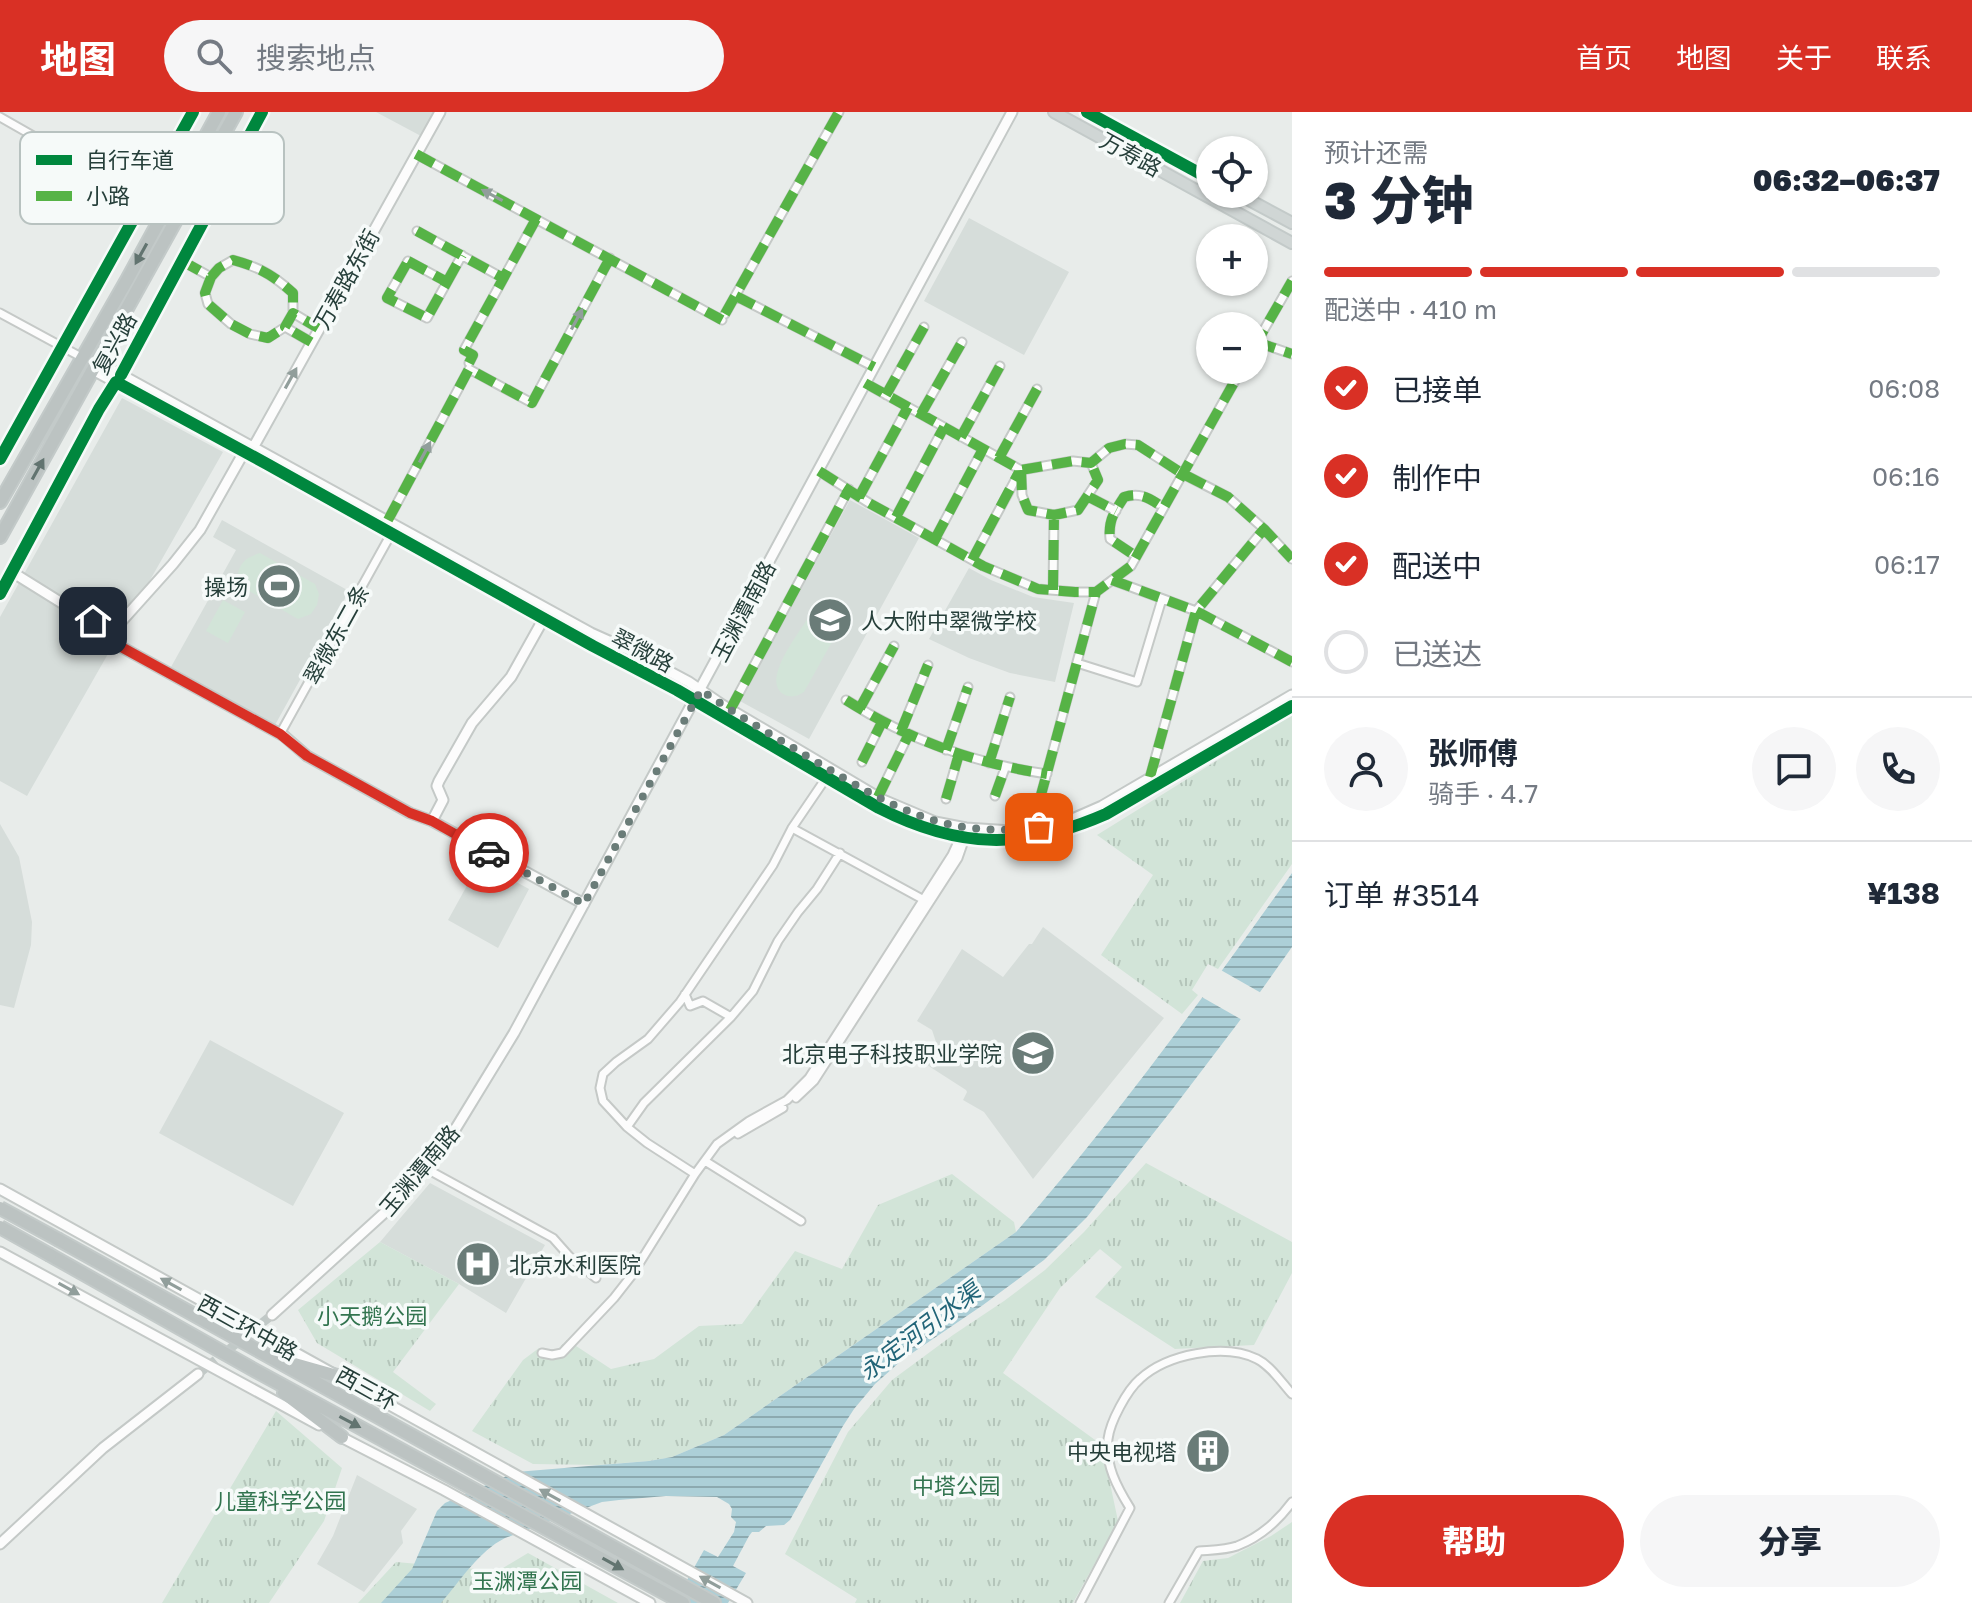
<!DOCTYPE html>
<html lang="zh">
<head>
<meta charset="utf-8">
<style>
  :root { --surface:#fff; --page:#f6f6f7; --text:#1f2937; --muted:#747a83; --line:#e0e1e3; --accent:#d93025 }
  body { margin:0; font-family:"Golos Text","Noto Sans SC",sans-serif; background:var(--page); color:var(--text); height:100vh; display:flex; flex-direction:column; font-size:30px; white-space:nowrap }
  * { box-sizing:border-box; margin:0 }
  p { font-size:26px; color:var(--muted) }
  .icon { flex:none; width:44px; height:44px; fill:none; stroke:currentColor; stroke-width:2; stroke-linecap:round; stroke-linejoin:round }
  .map { position:relative; flex:1; overflow:hidden }
  .panel { display:flex; flex-direction:column; background:var(--surface); width:680px }
  .panel>* { flex:none }
  .controls { position:absolute; left:1196px; top:24px; display:grid; gap:16px }
  .controls a { display:grid; place-items:center; width:72px; height:72px; border-radius:50%; background:var(--surface); box-shadow:0 2px 6px #0004; font-size:40px }
  .pin { position:absolute; display:grid; place-items:center; width:68px; height:68px; color:#fff; margin:-34px; border-radius:16px; box-shadow:0 4px 12px #0006 }
  .courier { position:absolute; display:grid; place-items:center; width:80px; height:80px; margin:-40px; border:6px solid #d93025; border-radius:50%; background:#fff; color:#222; box-shadow:0 2px 10px #0007 }
  .head em { font-style:normal; font-weight:800 }
  .head div { display:flex; flex-direction:column-reverse }
  .head { display:flex; align-items:center; justify-content:space-between; height:136px; padding:0 32px }
  h1 { font-size:52px; font-weight:800; line-height:60px }
  .bar { display:grid; grid-template-columns:repeat(4,1fr); gap:12px 8px; align-content:center; height:96px; padding:0 32px }
  .bar i { height:10px; border-radius:6px; background:var(--line) }
  .bar .on { background:var(--accent) }
  .bar p { grid-column:span 4 }
  .line { display:flex; align-items:center; gap:20px; padding:0 32px; border-top:2px solid var(--line) }
  .line div { flex:1 }
  .round { display:grid; place-items:center; flex:none; width:84px; height:84px; border-radius:42px; background:var(--page) }
  ol { padding:0 32px; list-style:none }
  li { display:flex; align-items:center; gap:24px; height:88px }
  li p { margin-inline-start:auto }
  li .icon { padding:8px; border-radius:50%; background:var(--accent); color:#fff; stroke-width:4 }
  li:last-child { color:var(--muted) }
  li i { width:44px; height:44px; border:4px solid var(--line); border-radius:50% }
  .button { display:flex; gap:16px; margin-top:auto; padding:16px 32px }
  .button a { flex:1; height:92px; border-radius:48px; background:var(--accent); color:#fff; font-size:32px; font-weight:800; line-height:92px; text-align:center }
  .button a+a { background:var(--page); color:var(--text) }
  header { display:flex; align-items:center; gap:48px; box-sizing:border-box; height:112px; padding:0 40px; background:var(--accent); color:#fff }
  header strong { font-size:38px }
  nav { display:flex; gap:44px; margin-inline-start:auto; font-size:28px }
  .search { width:560px; height:72px; background:var(--page); display:flex; align-items:center; gap:20px; box-sizing:border-box; padding:0 28px; border-radius:44px; color:var(--muted); font-size:30px }
  main { display:flex; flex:1; min-height:0 }
  .map>svg:first-child { display:block }
  .built { fill:#d6ddda }
  .grass { fill:#d2e4d8 }
  .park { fill:url(#park-tufts) }
  .water { fill:url(#water-rules) }
  .pier { fill:#e8ecea }
  .lines { fill:none; stroke-linecap:round; stroke-linejoin:round }
  .secondary-tunnel { stroke:#c1c9c7; stroke-width:9; stroke-dasharray:9 4.5; stroke-linecap:butt }
  .street-casing { stroke:#c5c9c7; stroke-width:11 }
  .secondary-casing { stroke:#c4c9c7; stroke-width:13 }
  .primary-casing { stroke:#c3cac9; stroke-width:14 }
  .highway-casing { stroke:#c3cac9; stroke-width:16 }
  .street { stroke:#fcfcfc; stroke-width:7 }
  .secondary { stroke:#fcfcfc; stroke-width:9 }
  .primary { stroke:#d0d6d5; stroke-width:10 }
  .highway { stroke:#bcc3c2; stroke-width:12 }
  .highway-bridge-casing { stroke:#c3cac9; stroke-width:16; stroke-linecap:butt }
  .highway-bridge { stroke:#bcc3c2; stroke-width:12 }
  .quiet { stroke:#56b346; stroke-width:10; stroke-dasharray:20 10; stroke-linecap:butt }
  .cycleway-casing { stroke:#f6faf9; stroke-width:17 }
  .cycleway { stroke:#00873e; stroke-width:12 }
  .oneway { fill:#919e9b }
  .oneway2 { fill:#627470 }
  .done { stroke:#6a7c78; stroke-width:8; stroke-dasharray:0 14.4 }
  .route { stroke:#d93025; stroke-width:10 }
  .labels { text-anchor:middle; dominant-baseline:central; stroke-width:7; stroke-linejoin:round; paint-order:stroke }
  .street-label { font-size:22px; fill:#263f3a; stroke:#f6faf9 }
  .poi-label { font-size:22px; fill:#263f3a; stroke:#f6faf9; text-anchor:end }
  .park-label { font-size:22px; fill:#32744f; stroke:#f6faf9 }
  .water-label { font-size:24px; font-style:italic; fill:#226578; stroke:#f6faf9 }
  .key { fill:#f6faf9; stroke:#b8c2c0; stroke-width:2 }
  .key-label { font-size:22px; fill:#263f3a }
</style>
</head>
<body>
<header>
<strong>地图</strong>
<div class="search"><svg class="icon" aria-label="search" viewBox="0 0 24 24"><circle cx="10" cy="10" r="6"/><path d="M15 15l6 6"/></svg>搜索地点</div>
<nav><a>首页</a><a>地图</a><a>关于</a><a>联系</a></nav>
</header>
<main>
<div class="map">
<svg width="1292" height="1491" viewBox="0 0 1292 1491">
  <defs>
    <pattern id="park-tufts" width="24" height="20" patternUnits="userSpaceOnUse" patternTransform="scale(2)"><rect width="24" height="20" fill="#d2e4d8"/><path d="M3 7l-1-3M5 7V3M7 7l1-3M15 17l-1-3M17 17v-4M19 17l1-3" fill="none" stroke="#b4c5ba"/></pattern>
    <pattern id="water-rules" width="6" height="5" patternUnits="userSpaceOnUse" patternTransform="scale(2)"><rect width="6" height="5" fill="#accfd7"/><path d="M0 2.5h6" fill="none" stroke="#8ca9af"/></pattern>
  </defs>
  <rect width="100%" height="100%" fill="#e8ecea"/>
  <path class="built" d="M376 0H434L421 24Z
    M969 106 1069 160 1024 243 924 189Z
    M122 286 223 340 27 684 0 669V505Z
    M850 388 919 426 809 627 740 589Z
    M222 408 349 479 275 613 171 555 236 438 213 425Z
    M969 456 991 468 1033 485 1074 491 1055 570 1010 561 969 546 929 527Z
    M0 712 19 745 32 810 31 833 14 896 0 893Z
    M480 750 529 777 498 836 448 808Z
    M1043 815 1164 906 1033 1067 984 1000 963 988 967 980 966 978 924 951 936 930 932 918 917 909 962 837 1003 865 1029 832H1032Z
    M210 928 344 1001 293 1094 159 1021Z
    M430 1071 545 1133 506 1201 459 1172 380 1130Z
    M357 1363 417 1397 401 1419 403 1431 364 1480 317 1452 333 1424Z"/>
  <path class="grass" d="M260 441 315 472 319 482 317 493 311 502 298 507 244 476 237 465C240 450 245 446 260 441Z
    M223 488 245 500 228 531 206 519Z
    M821 503C833 507 838 516 833 528L804 580C798 584 792 586 785 583 760 571 796 525 806 509L812 504Z"/>
  <path class="park" d="M1292 602V752L1218 857 1208 852 1192 878 1198 883 1182 902 1101 843 1153 763 1097 723Z
    M1146 1051 1292 1130V1161L1254 1233 1175 1237 1095 1185 1122 1155 1100 1137 1060 1176 1003 1261 1102 1333 1118 1409 1073 1491H855L857 1487 785 1442 848 1320 892 1268 953 1223 1004 1189 1045 1158 1084 1120Z
    M952 1062 1014 1110 1016 1120 724 1323 672 1345 649 1349 598 1353 533 1352 472 1319 523 1248 539 1236 556 1239 567 1228 611 1257 654 1247 699 1214 742 1212 795 1139 842 1157 878 1093Z
    M380 1130 459 1172 393 1260 436 1292 430 1299 317 1231 298 1198Z
    M276 1299 342 1356 324 1409 269 1491H162Z
    M1292 1410V1491H1180L1203 1449 1228 1446 1271 1424Z
    M528 1441 618 1491H358L396 1450 498 1459Z"/>
  <path class="water" d="M1292 761V835L1238 911 1171 999 1087 1105 1044 1148 983 1193 902 1248 875 1272 854 1297 843 1314 790 1408 784 1413 766 1414 759 1420H752L749 1424 733 1454 746 1461 728 1491H674L704 1438 718 1445 734 1420 736 1410 731 1405 732 1397 729 1392 717 1385 666 1384 619 1388 602 1390 505 1426C479 1439 460 1469 441 1491H381L412 1457 437 1399 445 1391 516 1360 649 1349 672 1345 724 1323 1016 1120C1115 1008 1205 883 1292 761Z"/>
  <path class="pier" d="M1219 857 1263 882 1244 909 1200 884Z"/>
  <g class="lines">
    <path class="secondary-tunnel" d="M73 498 93 509
      M198 1262 272 1203"/>
    <g class="street-casing">
      <path id="street" d="M0 5 121 74
        M416 42 722 208
        M417 119 503 166
        M182 149 211 165 219 156 233 148C259 155 273 163 293 181V201
        M408 149 447 170 427 206 387 186Z
        M211 165 205 181 208 192 231 212 250 222 268 226 285 215
        M447 170 462 143
        M736 184 874 255
        M0 201 83 246
        M725 202 839 0
        M311 230 285 215 293 201 318 216
        M1256 230 1292 242
        M1254 235 1292 169
        M469 251 473 243 464 238 536 107
        M865 271 1021 358 1073 349 1091 351 1109 336 1125 332 1138 333 1183 362 1228 385 1264 417 1292 447
        M886 283 924 215
        M921 302 962 230
        M961 325 1000 254
        M999 346 1037 277
        M1021 358 1022 383 1028 398 1054 403 1078 398 1098 368 1091 351
        M819 359 869 391 983 454 1038 477 1075 480H1096L1131 454 1241 258
        M859 385 908 295
        M1089 385 1116 399
        M896 405 944 315
        M388 408 469 257 532 291 610 146
        M935 427 983 337
        M1131 441 1110 427C1108 408 1114 401 1124 385 1138 381 1146 384 1158 392
        M972 448 1020 359
        M1112 468 1196 499 1292 550
        M1053 478 1054 403
        M1077 551 1137 570 1162 487
        M846 588C909 628 973 651 1047 662
        M860 596 894 534
        M730 598 849 377
        M901 619 928 553
        M280 622 391 422
        M946 638 968 575
        M862 650 882 610
        M989 651 1010 585
        M1150 665 1196 499 1264 417
        M995 684 1005 656
        M878 685 909 622
        M946 687 959 642
        M792 716 924 788
        M1032 716 1096 480
        M685 882 690 894 703 889 731 905
        M796 986 814 969 958 746 966 723
        M627 1015 644 991 731 905 753 879 778 829 798 800 817 777 840 741
        M738 1022 783 996
        M705 1049 801 1109
        M425 1056 553 1126 569 1144 596 1166
        M695 1062 647 1031 627 1015 603 989 600 976 603 962 616 950 648 927 680 890 773 753 792 716 826 666
        M542 1241 552 1243 562 1241 614 1186 632 1163 695 1062 717 1032 749 1009 787 988 809 966 952 743 962 721
        M1080 1491 1130 1396C1117 1375 1105 1353 1108 1327 1110 1310 1127 1278 1140 1267 1167 1242 1224 1231 1257 1247 1271 1254 1282 1271 1292 1282
        M1169 1491 1199 1439C1211 1438 1226 1438 1237 1434 1260 1425 1278 1409 1292 1390"/>
    </g>
    <g class="secondary-casing">
      <path id="secondary" d="M98 250 591 521 629 538 689 570 721 592 883 688 935 710 966 716 1011 719 1070 708 1102 694 1292 583
        M93 258 267 352 593 534 677 578 879 696C959 737 1024 738 1106 702L1292 594
        M254 334 440 0
        M0 347 193 0
        M12 460 73 498
        M0 482 99 297 121 263 262 0
        M93 509 112 520 114 531 284 624 307 644 410 701 432 709 584 792
        M112 520 173 452 200 418 244 340
        M432 709 443 688 437 674 439 669 472 611 511 565 544 506
        M0 1077 747 1491
        M0 1140 319 1313
        M272 1203 393 1093 425 1056 456 1016 514 921 1012 0
        M339 1324 444 1378 650 1491
        M0 1432 103 1336 198 1262"/>
    </g>
    <g class="primary-casing">
      <path id="primary" d="M1054 0 1292 131
        M1087 0 1210 67
        M1238 82 1292 111"/>
    </g>
    <g class="highway-casing">
      <path id="highway" d="M0 390 127 168 219 0
        M0 425 236 0
        M59 1128 714 1491
        M50 1143 256 1259 683 1491
        M291 1251 337 1264
        M284 1281 342 1325"/>
    </g>
    <use href="#street" class="street"/>
    <use href="#secondary" class="secondary"/>
    <use href="#primary" class="primary"/>
    <use href="#highway" class="highway"/>
    <g class="highway-bridge-casing">
      <path id="highway-bridge" d="M0 1096 59 1128
        M0 1115 50 1143"/>
    </g>
    <use href="#highway-bridge" class="highway-bridge"/>
    <path class="quiet" d="M416 42 722 208
      M417 119 503 166
      M182 149 211 165 219 156 233 148C259 155 273 163 293 181V201
      M408 149 447 170 427 206 387 186Z
      M211 165 205 181 208 192 231 212 250 222 268 226 285 215
      M447 170 462 143
      M736 184 874 255
      M725 202 839 0
      M311 230 285 215 293 201 318 216
      M1256 230 1292 242
      M1254 235 1292 169
      M469 251 473 243 464 238 536 107
      M865 271 1021 358 1073 349 1091 351 1109 336 1125 332 1138 333 1183 362 1228 385 1264 417 1292 447
      M886 283 924 215
      M921 302 962 230
      M961 325 1000 254
      M999 346 1037 277
      M1021 358 1022 383 1028 398 1054 403 1078 398 1098 368 1091 351
      M819 359 869 391 983 454 1038 477 1075 480H1096L1131 454 1241 258
      M859 385 908 295
      M1089 385 1116 399
      M896 405 944 315
      M388 408 469 257 532 291 610 146
      M935 427 983 337
      M1131 441 1110 427C1108 408 1114 401 1124 385 1138 381 1146 384 1158 392
      M972 448 1019 360
      M1112 468 1196 499 1292 550
      M1053 478 1054 403
      M846 588C909 628 973 651 1047 662
      M860 596 894 534
      M730 598 849 377
      M901 619 928 553
      M946 638 968 575
      M862 650 882 610
      M989 651 1010 585
      M1150 665 1196 499 1264 417
      M995 684 1005 656
      M878 685 909 622
      M946 687 959 642
      M1032 716 1096 480"/>
    <g class="cycleway-casing">
      <path id="cycleway" d="M1087 0 1210 67
        M121 263 262 0
        M0 347 193 0
        M0 482 99 297 116 270 267 352 593 534 677 578 879 696C959 737 1024 738 1106 702L1292 594"/>
    </g>
    <use href="#cycleway" class="cycleway"/>
  </g>
  <defs><path id="oneway-solid" d="M-6-.8H1V-3.2L6.5 0L1 3.2V.8H-6Z" transform="scale(2)"/></defs>
  <g class="oneway">
    <use href="#oneway-solid" transform="translate(492 83) rotate(-152)"/>
    <use href="#oneway-solid" transform="translate(577 207) rotate(-62)"/>
    <use href="#oneway-solid" transform="translate(291 266) rotate(-61)"/>
    <use href="#oneway-solid" transform="translate(425 340) rotate(-62)"/>
    <use href="#oneway-solid" transform="translate(171 1172) rotate(-151)"/>
    <use href="#oneway-solid" transform="translate(69 1177) rotate(29)"/>
    <use href="#oneway-solid" transform="translate(550 1383) rotate(-151)"/>
    <use href="#oneway-solid" transform="translate(710 1470) rotate(-151)"/>
  </g>
  <g class="oneway2">
    <use href="#oneway-solid" transform="translate(141 142) rotate(119)"/>
    <use href="#oneway-solid" transform="translate(38 357) rotate(-61)"/>
    <use href="#oneway-solid" transform="translate(350 1310) rotate(28)"/>
    <use href="#oneway-solid" transform="translate(613 1452) rotate(29)"/>
  </g>
  <g class="lines">
    <path class="done" d="M489 741 584 792 701 578C736 603 774 624 810 646 889 693 943 728 1039 715"/>
    <path class="route" d="M93 509 112 520 114 531 280 622 307 644 410 701 432 709 489 741"/>
  </g>
  <defs>
    <g id="stadium-disc" transform="scale(2.3)"><circle r="9.5" fill="#6a7c78" stroke="#f6faf9"/><path d="M0-5a6.5 5 0 1 0 0 10a6.5 5 0 1 0 0-10ZM-3.5-1.8h7v3.6h-7Z" fill="#fff"/></g>
    <g id="school-disc" transform="scale(2.3)"><circle r="9.5" fill="#6a7c78" stroke="#f6faf9"/><path d="M0-5L7-2L0 1L-7-2ZM-4 1L0 2.5L4 1V4Q0 6-4 4Z" fill="#fff"/></g>
    <g id="hospital-disc" transform="scale(2.3)"><circle r="9.5" fill="#6a7c78" stroke="#f6faf9"/><path d="M-5-5h3v3.5h4V-5h3V5h-3V1.5h-4V5h-3Z" fill="#fff"/></g>
    <g id="building-disc" transform="scale(2.3)"><circle r="9.5" fill="#6a7c78" stroke="#f6faf9"/><path d="M-4-6H4V6H1V3H-1V6H-4ZM-2.5-4.3h1.7v1.8h-1.7ZM.8-4.3h1.7v1.8H.8ZM-2.5-1h1.7V.8h-1.7ZM.8-1h1.7V.8H.8Z" fill="#fff"/></g>
  </defs>
  <g fill-rule="evenodd">
    <use href="#stadium-disc" x="279" y="474"/>
    <use href="#school-disc" x="830" y="508"/>
    <use href="#school-disc" x="1033" y="941"/>
    <use href="#hospital-disc" x="478" y="1152"/>
    <use href="#building-disc" x="1208" y="1339"/>
  </g>
  <g class="labels">
    <g class="street-label">
      <text transform="translate(1131 42) rotate(29)">万寿路</text>
      <text transform="translate(346 167) rotate(-61)">万寿路东街</text>
      <text transform="translate(114 231) rotate(-61)">复兴路</text>
      <text transform="translate(743 499) rotate(-62)">玉渊潭南路</text>
      <text transform="translate(336 522) rotate(-61)">翠微东二条</text>
      <text transform="translate(643 538) rotate(28)">翠微路</text>
      <text transform="translate(419 1058) rotate(-50)">玉渊潭南路</text>
      <text transform="translate(248 1215) rotate(29)">西三环中路</text>
      <text transform="translate(367 1276) rotate(29)">西三环</text>
    </g>
    <g class="poi-label">
      <text x="248" y="474">操场</text>
      <text x="861" y="508" text-anchor="start">人大附中翠微学校</text>
      <text x="1002" y="941">北京电子科技职业学院</text>
      <text x="509" y="1152" text-anchor="start">北京水利医院</text>
      <text x="1177" y="1339">中央电视塔</text>
    </g>
    <g class="park-label">
      <text x="372" y="1203">小天鹅公园</text>
      <text x="956" y="1373">中塔公园</text>
      <text x="280" y="1388">儿童科学公园</text>
      <text x="527" y="1468">玉渊潭公园</text>
    </g>
    <g class="water-label">
      <text transform="translate(919 1218) rotate(-37)">永定河引水渠</text>
    </g>
  </g>
  <rect x="20" y="20" width="264" height="92" rx="12" class="key"/>
  <rect x="36" y="43" width="36" height="10" fill="#00873e"/>
  <rect x="36" y="79" width="36" height="10" fill="#56b346"/>
  <g class="key-label">
    <text x="86" y="56">自行车道</text>
    <text x="86" y="92">小路</text>
  </g>
</svg>
<div class="controls">
<a><svg class="icon" aria-label="locate" viewBox="0 0 24 24"><circle cx="12" cy="12" r="6"/><path d="M12 2v4M12 18v4M2 12h4M18 12h4"/></svg></a>
<a>+</a>
<a>−</a>
</div>
<div class="pin" style="left:1039px;top:715px;background:#ea580c"><svg class="icon" aria-label="bag" viewBox="0 0 24 24"><path d="M5 8h14l-1 12H6zM9 8a3 3 0 0 1 6 0"/></svg></div>
<div class="pin" style="left:93px;top:509px;background:#1f2937"><svg class="icon" aria-label="home" viewBox="0 0 24 24"><path d="M3 11l9-7 9 7M6 9v11h12V9"/></svg></div>
<div class="courier" style="left:489px;top:741px"><svg class="icon" aria-label="car" viewBox="0 0 24 24"><path d="M5 17H2v-5l4-1 3-4h7l3 4 3 1v5h-3M9 17h6M6 11h13"/><circle cx="7" cy="17" r="2"/><circle cx="17" cy="17" r="2"/></svg></div>
</div>
<section class="panel">
<div class="head"><div><h1>3 分钟</h1><p>预计还需</p></div><em>06:32–06:37</em></div>
<div class="bar"><i class="on"></i><i class="on"></i><i class="on"></i><i></i><p>配送中 · 410 m</p></div>
<ol>
<li><svg class="icon" aria-label="check" viewBox="0 0 24 24"><path d="M5 12l5 5 9-10"/></svg>已接单<p>06:08</p></li>
<li><svg class="icon" aria-label="check" viewBox="0 0 24 24"><path d="M5 12l5 5 9-10"/></svg>制作中<p>06:16</p></li>
<li><svg class="icon" aria-label="check" viewBox="0 0 24 24"><path d="M5 12l5 5 9-10"/></svg>配送中<p>06:17</p></li>
<li><i></i>已送达</li>
</ol>
<div class="line" style="height:144px"><a class="round"><svg class="icon" aria-label="person" viewBox="0 0 24 24"><circle cx="12" cy="8" r="4"/><path d="M4 21q1-7 8-7t8 7"/></svg></a><div><b>张师傅</b><p>骑手 · 4.7</p></div><a class="round"><svg class="icon" aria-label="chat" viewBox="0 0 24 24"><path d="M4 5h16v11H9l-5 4z"/></svg></a><a class="round"><svg class="icon" aria-label="phone" viewBox="0 0 24 24"><path d="M5 4h4l2 5-3 2q2 4 5 5l2-3 5 2v4C11 20 4 13 5 4z"/></svg></a></div>
<div class="line" style="height:104px"><div>订单 #3514</div><b>¥138</b></div>
<div class="button"><a>帮助</a><a>分享</a></div>
</section>
</main>
</body>
</html>
